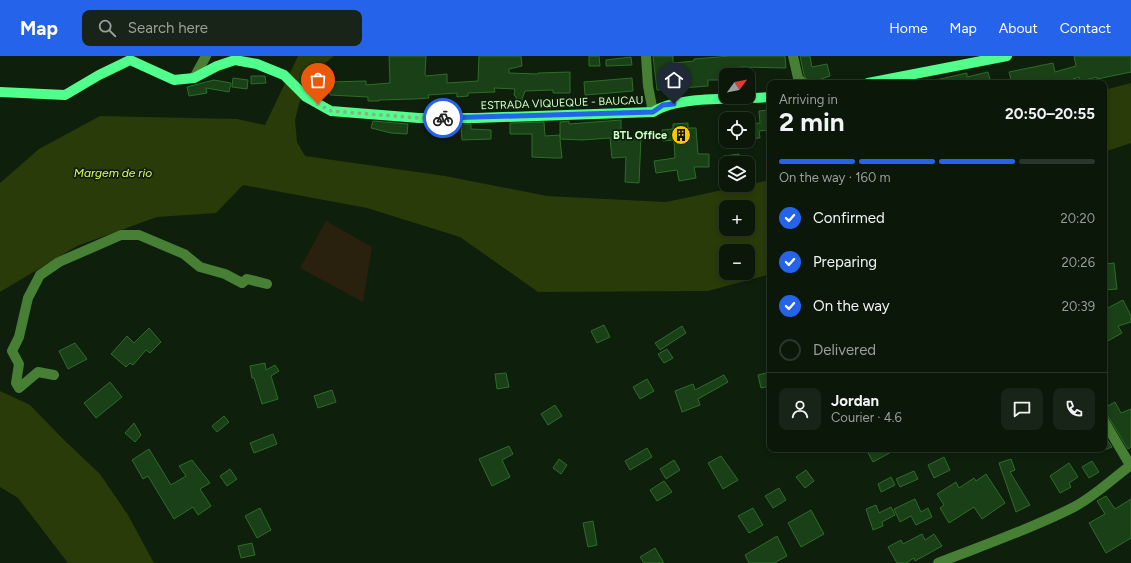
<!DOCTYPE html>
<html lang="en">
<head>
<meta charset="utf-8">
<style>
  :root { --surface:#0a1709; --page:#182417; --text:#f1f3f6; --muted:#999f9c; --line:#2a362a; --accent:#2563eb }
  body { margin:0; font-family:Figtree,sans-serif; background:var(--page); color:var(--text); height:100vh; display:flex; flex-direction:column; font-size:15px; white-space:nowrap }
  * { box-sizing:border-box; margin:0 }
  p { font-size:13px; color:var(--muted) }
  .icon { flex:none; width:22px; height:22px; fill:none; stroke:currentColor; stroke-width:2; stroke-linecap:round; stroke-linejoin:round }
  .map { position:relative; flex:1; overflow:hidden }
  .side { position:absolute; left:767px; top:24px; width:340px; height:372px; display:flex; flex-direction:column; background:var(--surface); border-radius:8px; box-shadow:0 2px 6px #0003,0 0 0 1px var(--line) }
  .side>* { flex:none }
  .needle { width:26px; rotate:58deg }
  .fabs { position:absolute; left:719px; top:12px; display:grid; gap:8px }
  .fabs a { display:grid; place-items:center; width:36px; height:36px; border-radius:8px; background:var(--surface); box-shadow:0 2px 6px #0003,0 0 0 1px var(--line); font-size:20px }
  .pin { position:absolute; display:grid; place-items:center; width:34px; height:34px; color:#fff; margin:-41px -17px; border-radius:50% 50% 50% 0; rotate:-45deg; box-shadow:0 0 4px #0007 }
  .pin .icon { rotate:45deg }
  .courier { position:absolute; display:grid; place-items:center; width:40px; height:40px; margin:-20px; border:3px solid #2563eb; border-radius:50%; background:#fff; color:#222; box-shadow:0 1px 5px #0007 }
  .head em { font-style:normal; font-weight:700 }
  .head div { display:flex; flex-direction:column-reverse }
  .head { display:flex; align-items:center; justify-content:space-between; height:68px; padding:0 12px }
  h1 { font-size:26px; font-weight:700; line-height:30px }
  .bar { display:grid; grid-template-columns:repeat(4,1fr); gap:6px 4px; align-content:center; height:48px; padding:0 12px }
  .bar i { height:5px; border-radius:3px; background:var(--line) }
  .bar .current { background:var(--accent) }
  .bar p { grid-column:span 4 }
  .line { display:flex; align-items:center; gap:10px; padding:0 12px; border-top:1px solid var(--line) }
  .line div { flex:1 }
  .round { display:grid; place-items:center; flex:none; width:42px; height:42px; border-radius:8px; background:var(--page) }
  ol { padding:0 12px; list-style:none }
  li { display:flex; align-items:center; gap:12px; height:44px }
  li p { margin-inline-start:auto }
  li .icon { padding:4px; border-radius:50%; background:var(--accent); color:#fff; stroke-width:4 }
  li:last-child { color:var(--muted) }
  li i { width:22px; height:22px; border:2px solid var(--line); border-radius:50% }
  header { display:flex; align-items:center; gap:24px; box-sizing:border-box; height:56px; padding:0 20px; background:var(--accent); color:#fff }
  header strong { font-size:19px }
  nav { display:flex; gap:22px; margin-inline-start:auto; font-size:14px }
  .search { width:280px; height:36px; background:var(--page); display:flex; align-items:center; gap:10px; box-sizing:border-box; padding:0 14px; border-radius:8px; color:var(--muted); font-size:15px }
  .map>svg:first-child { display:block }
  .green { fill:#29200e }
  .water { fill:#293b08; fill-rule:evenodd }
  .building { fill:#1a4017; stroke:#2e6c29 }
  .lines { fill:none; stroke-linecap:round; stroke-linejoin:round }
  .minor { stroke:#477f35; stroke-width:10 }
  .major { stroke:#50ff8c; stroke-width:10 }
  .done { stroke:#8db187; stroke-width:4; stroke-dasharray:0 7.2 }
  .route { stroke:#2563eb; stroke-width:5 }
  .labels { text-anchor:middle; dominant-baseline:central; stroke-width:3.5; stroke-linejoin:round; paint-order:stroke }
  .street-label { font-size:11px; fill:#d2ffc9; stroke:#0e1f0c }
  .poi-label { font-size:11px; font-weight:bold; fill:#d2ffc9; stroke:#0e1f0c; text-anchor:end }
  .water-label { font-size:12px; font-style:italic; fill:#e0ff57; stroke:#0e1f0c }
</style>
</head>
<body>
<header>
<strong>Map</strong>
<div class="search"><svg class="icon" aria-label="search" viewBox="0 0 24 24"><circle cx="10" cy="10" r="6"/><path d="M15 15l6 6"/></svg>Search here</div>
<nav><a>Home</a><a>Map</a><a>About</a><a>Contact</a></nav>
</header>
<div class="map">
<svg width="1131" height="507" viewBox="0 0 1131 507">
  <rect width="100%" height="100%" fill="#0e1f0c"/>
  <path class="green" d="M326 165 372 191 363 246 300 212Z"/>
  <path class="water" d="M298 0H334L313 17 299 48 295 64 297 86 305 100 445 120 547 140 666 146 770 124V218L708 235 538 236 460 181 367 152 243 129 216 157 157 161 77 190 0 236V127L39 93 100 60 237 63 265 69ZM726 151H748V173H726ZM726 195H748V217H726Z
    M1131 27V87L1104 96V34Z
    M0 335 30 349 64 384 100 418 128 459 154 507H68L18 442 0 431Z"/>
  <path class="building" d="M389 0H426L425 18 426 20 447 18V27L478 25 479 0H521L522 10 509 13V17L538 18V17L570 16V37H553V34L525 35 518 54 516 41 514 39 515 33 494 32 495 36 468 37V40L457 41V37L428 39 429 42 414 43 379 44V45H368V41L330 39V26L366 25V29L390 27Z
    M589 0H599L600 10H589Z
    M653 0H673V7L694 5V3L730 0H785L786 12 740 11V16L727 17 726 24H708V30L657 34Z
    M800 0H810L812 11 827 8 830 20 809 27 804 19Z
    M1074 0H1131V16L1097 23V21L1080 25 1079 21 1061 27H1012L1009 16 1053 7 1055 16 1076 10Z
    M631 1 632 9 606 10V4Z
    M988 16 991 27H936V24L967 17V21Z
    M251 20H265L266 27 251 28Z
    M233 22 248 24 247 33 232 31Z
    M632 22 633 35 585 39 584 26Z
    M214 24 231 27 229 36 206 32 207 37 189 40 187 31Z
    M768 54 769 74 759 75 760 82 748 83V68L760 67 759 55Z
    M621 64V82L641 81 639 127 625 126 626 101 612 102 610 82 582 84 560 83 562 102H554L532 101V78H510V67L544 66 545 80 560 79V82V66L569 65V68Z
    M373 65 408 68 407 78 391 77 371 72Z
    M688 67V72H696L698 98H709V111H694L696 122 679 125 677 114 656 117 654 105 675 102 674 84 663 85 662 74 673 73V68Z
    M461 68H471V73L491 74V83L462 84Z
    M739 98 740 107H726L724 100Z
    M1114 207 1117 233 1104 234V208Z
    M1123 244 1131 260V266L1118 270 1122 277 1104 287V254Z
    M604 269 610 281 597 287 591 275Z
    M682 270 686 277 660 294 655 287Z
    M149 272 161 286 150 297 146 294 133 309 130 307 126 311 111 298 127 280 134 287Z
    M75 287 87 303 68 313 59 295Z
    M667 293 673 302 664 307 658 298Z
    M265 307 266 314 275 309 279 315 271 320 278 343 262 348 254 322H252L250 310Z
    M770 316V330L761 332 758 319Z
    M506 317 509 331 497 333 495 318Z
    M724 319 728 326 698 343 700 349 682 356 675 335 693 328 695 334Z
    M647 323 654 335 640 343 633 331Z
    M110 326 122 341 96 362 84 347Z
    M332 334 336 346 318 352 314 340Z
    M1115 346 1121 357 1131 353V391L1128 393 1104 354V352Z
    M555 349 562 360 548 369 541 358Z
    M224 360 229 366 217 376 212 370Z
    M134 367 141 379 135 386 125 377Z
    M273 378 277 388 254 397 250 387Z
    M1104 379 1112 391 1104 394Z
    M509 390 513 398 502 404 510 421 492 430 479 403Z
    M647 392 652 401 630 414 625 405Z
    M149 393 171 429 186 420 179 410 192 404 210 427 200 433 211 450 198 459 193 451 174 463 148 420 143 423 132 404Z
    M866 393H897L873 406Z
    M721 400 738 424 723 433 708 407Z
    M944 401 950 414 934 422 928 409Z
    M559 403 567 409 561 418 553 412Z
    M1011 403 1015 414 1010 416 1030 449 1016 456 999 407Z
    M674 404 680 414 666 423 660 413Z
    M1092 405 1099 416 1089 422 1082 411Z
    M1069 407 1078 421 1069 427 1071 431 1060 437 1050 420Z
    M230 413 237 423 227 430 220 420Z
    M806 414 814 425 805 432 796 421Z
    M914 415 918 423 900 431 896 423Z
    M986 418 1005 447 982 463 974 451 949 467 940 452 944 449 937 438 956 426 959 432 974 422 976 425Z
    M891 421 895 429 881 436 878 428Z
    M664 425 672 436 657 445 650 434Z
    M779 432 786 444 773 452 765 440Z
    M1106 440 1115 453 1131 443V482L1106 497 1089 467 1105 458 1097 445Z
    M915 443 921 456 928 452 932 461 916 469 911 460 900 466 894 453Z
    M876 449 879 457 891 451 895 459 882 466 883 470 873 474 866 453Z
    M260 452 271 474 257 482 245 460Z
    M753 452 763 469 749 477 738 460Z
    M811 454 824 478 801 491 788 467Z
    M593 465 597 489 588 491 583 467Z
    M922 478 925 484 934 478 942 490 915 505 914 502 906 507H897L888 491 901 484 903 488Z
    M777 480 787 500 774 507H749L745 499Z
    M252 487 255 499 241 502 238 490Z
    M655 492 664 507H644L640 501Z"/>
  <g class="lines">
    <path class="minor" d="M646 0 648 30 653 56
      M793 0 798 22 803 27
      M194 22 206 0
      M54 319 38 316 19 332 16 327 19 308 12 295 19 281 28 242 40 219 59 206 121 179H139L184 198 200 211 225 218 242 227 247 223 267 228
      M1104 365 1130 409
      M938 507C984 489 1031 473 1074 451 1095 440 1112 423 1131 409"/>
    <path class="major" d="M868 27 1007 0
      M0 36 65 39 99 19 130 4 174 24 194 22 217 10 235 4 257 8 284 19 306 41 331 55 419 62H476L653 56C679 39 739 44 770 41"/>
  </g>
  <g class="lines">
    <path class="done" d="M318 48 331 55 419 62H443"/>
    <path class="route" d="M443 62 653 56 663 49 674 48"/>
  </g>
  <defs>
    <g id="building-disc" transform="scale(1)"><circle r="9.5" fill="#f4c800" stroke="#0e1f0c"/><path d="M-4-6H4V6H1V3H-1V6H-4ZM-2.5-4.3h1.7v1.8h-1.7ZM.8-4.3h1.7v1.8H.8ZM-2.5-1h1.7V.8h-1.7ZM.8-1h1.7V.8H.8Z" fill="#111"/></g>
  </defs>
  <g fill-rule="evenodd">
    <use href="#building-disc" x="681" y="79"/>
  </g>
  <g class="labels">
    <g class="street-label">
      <text transform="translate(562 47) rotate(-2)">ESTRADA VIQUEQUE - BAUCAU</text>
    </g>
    <g class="poi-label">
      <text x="667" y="79">BTL Office</text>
    </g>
    <g class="water-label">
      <text x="113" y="117">Margem de rio</text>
    </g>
  </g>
</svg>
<div class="fabs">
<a><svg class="needle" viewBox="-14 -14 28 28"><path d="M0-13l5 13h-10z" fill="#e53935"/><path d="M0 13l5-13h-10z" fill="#999f9c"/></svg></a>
<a><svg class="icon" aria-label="locate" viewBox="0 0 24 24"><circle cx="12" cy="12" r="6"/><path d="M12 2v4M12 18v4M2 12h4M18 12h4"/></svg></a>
<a><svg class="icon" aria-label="layers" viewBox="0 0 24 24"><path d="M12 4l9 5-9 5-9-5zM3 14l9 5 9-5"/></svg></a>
<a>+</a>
<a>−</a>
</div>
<div class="pin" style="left:318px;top:48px;background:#ea580c"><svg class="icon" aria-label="bag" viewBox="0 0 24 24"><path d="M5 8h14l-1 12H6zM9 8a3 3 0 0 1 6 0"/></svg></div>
<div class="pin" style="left:674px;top:48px;background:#1f2937"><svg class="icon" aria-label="home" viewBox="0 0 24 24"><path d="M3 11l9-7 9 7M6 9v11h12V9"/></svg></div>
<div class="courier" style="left:443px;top:62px"><svg class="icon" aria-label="bike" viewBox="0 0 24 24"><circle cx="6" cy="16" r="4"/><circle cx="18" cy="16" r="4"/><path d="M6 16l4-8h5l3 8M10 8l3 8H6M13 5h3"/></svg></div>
<section class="side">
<div class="head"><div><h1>2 min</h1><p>Arriving in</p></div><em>20:50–20:55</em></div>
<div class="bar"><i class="current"></i><i class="current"></i><i class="current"></i><i></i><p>On the way · 160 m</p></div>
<ol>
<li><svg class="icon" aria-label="check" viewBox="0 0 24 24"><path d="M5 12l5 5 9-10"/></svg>Confirmed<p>20:20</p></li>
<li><svg class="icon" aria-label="check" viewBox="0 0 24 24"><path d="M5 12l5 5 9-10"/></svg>Preparing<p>20:26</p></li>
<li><svg class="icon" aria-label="check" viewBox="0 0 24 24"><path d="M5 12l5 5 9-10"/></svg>On the way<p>20:39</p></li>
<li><i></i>Delivered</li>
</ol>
<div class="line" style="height:72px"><a class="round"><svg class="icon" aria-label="person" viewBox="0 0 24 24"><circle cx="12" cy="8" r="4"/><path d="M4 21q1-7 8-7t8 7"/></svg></a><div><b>Jordan</b><p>Courier · 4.6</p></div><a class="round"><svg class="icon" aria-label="chat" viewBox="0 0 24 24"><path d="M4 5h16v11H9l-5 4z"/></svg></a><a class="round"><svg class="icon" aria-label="phone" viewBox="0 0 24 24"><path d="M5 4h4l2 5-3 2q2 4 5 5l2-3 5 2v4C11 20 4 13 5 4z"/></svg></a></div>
</section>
</div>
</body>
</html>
